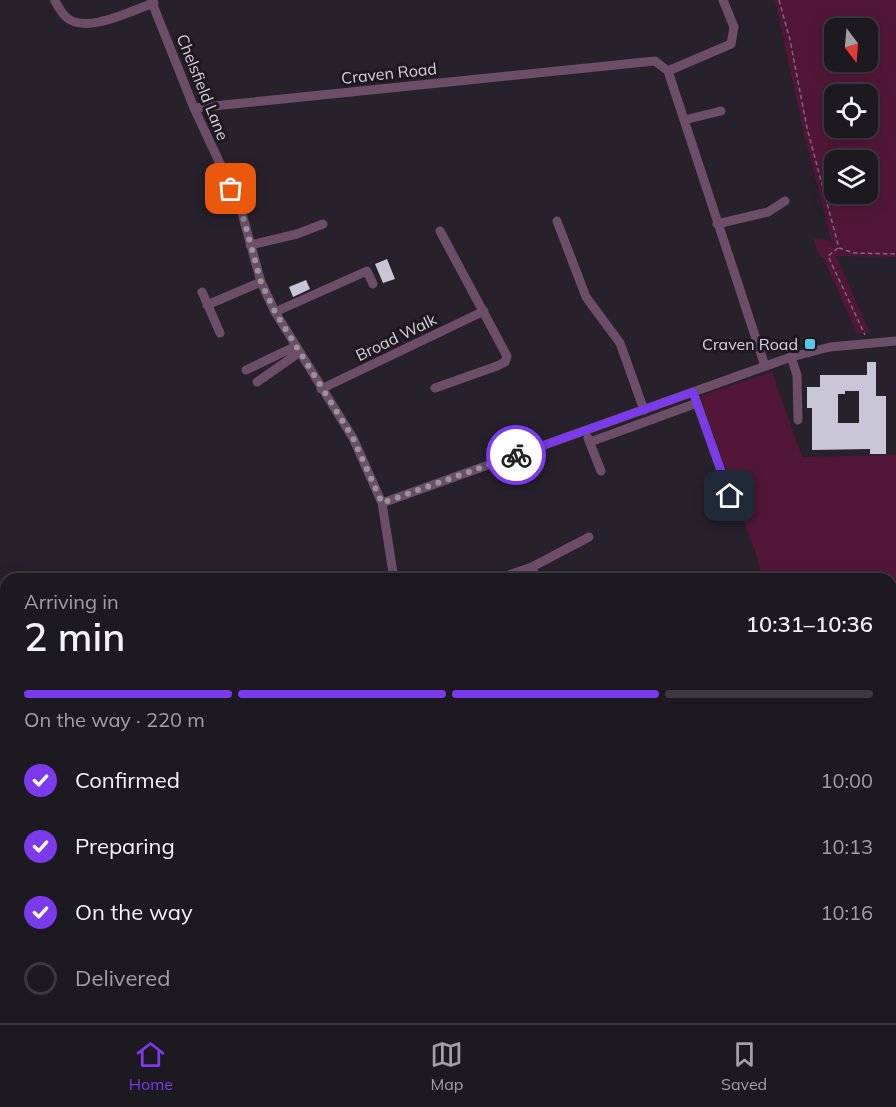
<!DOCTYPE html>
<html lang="en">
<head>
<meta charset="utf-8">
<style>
  :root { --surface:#1d1921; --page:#25222a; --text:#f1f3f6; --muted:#a0a0a5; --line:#3b383f; --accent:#7c3aed }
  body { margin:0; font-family:Mulish,sans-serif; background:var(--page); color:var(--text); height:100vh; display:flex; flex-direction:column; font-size:22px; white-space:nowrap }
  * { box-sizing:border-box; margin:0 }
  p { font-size:20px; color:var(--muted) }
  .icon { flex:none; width:33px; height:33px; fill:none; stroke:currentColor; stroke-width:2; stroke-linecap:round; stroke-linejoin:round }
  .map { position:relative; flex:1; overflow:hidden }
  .sheet { position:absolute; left:0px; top:573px; width:897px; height:450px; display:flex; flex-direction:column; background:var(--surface); border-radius:18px 18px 0 0; box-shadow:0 3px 15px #0003,0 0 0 2px var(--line) }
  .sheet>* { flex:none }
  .needle { width:39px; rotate:164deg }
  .controls { position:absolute; left:824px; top:18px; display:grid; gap:12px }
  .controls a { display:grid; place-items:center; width:54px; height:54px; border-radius:12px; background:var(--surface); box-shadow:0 3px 15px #0003,0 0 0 2px var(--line); font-size:30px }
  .pin { position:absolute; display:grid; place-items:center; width:51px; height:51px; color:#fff; margin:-26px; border-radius:12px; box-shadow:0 3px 9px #0006 }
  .courier { position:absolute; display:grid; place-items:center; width:60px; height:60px; margin:-30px; border:4px solid #7c3aed; border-radius:50%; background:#fff; color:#222; box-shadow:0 2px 8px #0007 }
  .headline em { font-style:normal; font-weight:600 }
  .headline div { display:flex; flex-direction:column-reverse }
  .headline { display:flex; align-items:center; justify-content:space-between; height:102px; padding:0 24px }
  h1 { font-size:39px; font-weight:600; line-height:45px }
  .bar { display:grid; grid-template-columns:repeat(4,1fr); gap:9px 6px; align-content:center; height:72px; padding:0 24px }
  .bar i { height:8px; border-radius:4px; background:var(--line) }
  .bar .selected { background:var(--accent) }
  .bar p { grid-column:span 4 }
  ol { padding:0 24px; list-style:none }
  li { display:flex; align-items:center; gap:18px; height:66px }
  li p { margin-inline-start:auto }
  li .icon { padding:6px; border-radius:50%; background:var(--accent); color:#fff; stroke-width:4 }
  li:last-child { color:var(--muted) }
  li i { width:33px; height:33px; border:3px solid var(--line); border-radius:50% }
  .menu { display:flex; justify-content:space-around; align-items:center; height:84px; border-top:2px solid var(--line); background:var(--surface); font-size:16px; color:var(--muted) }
  .menu a { display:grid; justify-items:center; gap:3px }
  .menu .selected { color:var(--accent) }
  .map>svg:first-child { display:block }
  .green { fill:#521738; fill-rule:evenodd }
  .building { fill:#c8c6d6; fill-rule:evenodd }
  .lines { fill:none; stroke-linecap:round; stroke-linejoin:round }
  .path { stroke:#736e77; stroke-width:1.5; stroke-dasharray:4.5 3; stroke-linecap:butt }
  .minor { stroke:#6c4e69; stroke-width:9 }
  .done { stroke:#99949c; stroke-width:6; stroke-dasharray:0 10.8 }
  .route { stroke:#7c3aed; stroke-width:8 }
  .poi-dot { fill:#57c9e2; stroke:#1e1822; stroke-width:2 }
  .labels { text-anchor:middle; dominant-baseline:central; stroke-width:6; stroke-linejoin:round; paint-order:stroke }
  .street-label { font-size:16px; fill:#d6d2d9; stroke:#1e1822 }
  .poi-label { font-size:16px; fill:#d6d2d9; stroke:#1e1822; text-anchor:end }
</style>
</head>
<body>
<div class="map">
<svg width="896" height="1023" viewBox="0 0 896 1023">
  <rect width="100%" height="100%" fill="#27212c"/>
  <path class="green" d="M775 0H896V257L836 256 870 333 857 334 823 257 819 256 814 239 827 240 832 243 803 129ZM834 28H867V62H834ZM834 94H867V128H834ZM867 160V194H834V160Z
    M772 372 802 457 896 455V850L891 852V579H762L757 557 700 396Z
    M63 1017H211L210 1023H62Z
    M657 1017H735L729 1023H659Z"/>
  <path class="building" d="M387 259 395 279 383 283 375 264Z
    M306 280 310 289 293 297 289 287Z
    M867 362H876V396H886V454H870V449L812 450V408H807V387H820V375H867ZM845 391H859V423H838V394H845Z"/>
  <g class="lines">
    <path class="path" d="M779 0 790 40 807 128 839 248 854 253 896 254
      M838 248 828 256 865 335"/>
    <path class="minor" d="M151 0 194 108 240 206 261 282 275 312 353 438 382 503 394 579
      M55 1C58 6 61 12 65 16 84 36 132 10 154 3
      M668 71 731 44 734 27 723 0
      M194 108 655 61 668 71 765 366
      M684 120 721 111
      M557 221 586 297 620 343 644 410
      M717 224 768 212 785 201
      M250 245 297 234 323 224
      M202 292 220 333
      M207 305 261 282
      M275 312 367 271 373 284
      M791 357 797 375 798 420
      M246 370 296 346
      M257 382 300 352
      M435 388 497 366 505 362 507 356 440 231
      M321 389 484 311
      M693 392 730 496 719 500
      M588 438 601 471
      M590 442 697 403
      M382 503 791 357 830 347 896 341
      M532 567 536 579
      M497 579 532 567 589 537
      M891 931 896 929
      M0 1008 6 1011
      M16 1017 26 1023
      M402 1017 403 1023
      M472 1017V1023
      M654 1017 657 1023
      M182 1023 184 1017
      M739 1023 745 1017"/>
  </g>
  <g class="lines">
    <path class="done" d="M231 189 240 206 261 282 275 312 353 438 382 503 516 455"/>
    <path class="route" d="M516 455 693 392 730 496"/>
  </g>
  <rect class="poi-dot" x="804" y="338" width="12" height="12" rx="3"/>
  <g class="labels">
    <g class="street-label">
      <text transform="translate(389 73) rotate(-6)">Craven Road</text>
      <text transform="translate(203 87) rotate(68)">Chelsfield Lane</text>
      <text transform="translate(396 337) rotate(-26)">Broad Walk</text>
    </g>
    <g class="poi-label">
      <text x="798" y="344">Craven Road</text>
    </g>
  </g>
</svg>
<div class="controls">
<a><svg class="needle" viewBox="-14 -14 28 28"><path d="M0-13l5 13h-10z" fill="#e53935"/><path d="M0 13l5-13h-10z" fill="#a0a0a5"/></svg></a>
<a><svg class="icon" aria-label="locate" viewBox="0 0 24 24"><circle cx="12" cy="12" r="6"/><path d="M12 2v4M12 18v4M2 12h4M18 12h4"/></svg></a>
<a><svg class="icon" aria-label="layers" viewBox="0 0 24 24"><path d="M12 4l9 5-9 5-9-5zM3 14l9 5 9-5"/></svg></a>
</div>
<div class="pin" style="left:231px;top:189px;background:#ea580c"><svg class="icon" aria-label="bag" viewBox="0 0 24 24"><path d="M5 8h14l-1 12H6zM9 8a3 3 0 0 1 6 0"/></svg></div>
<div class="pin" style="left:730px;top:496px;background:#1f2937"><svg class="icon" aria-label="home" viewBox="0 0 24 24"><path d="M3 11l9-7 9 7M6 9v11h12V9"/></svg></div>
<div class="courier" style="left:516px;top:455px"><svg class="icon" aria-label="bike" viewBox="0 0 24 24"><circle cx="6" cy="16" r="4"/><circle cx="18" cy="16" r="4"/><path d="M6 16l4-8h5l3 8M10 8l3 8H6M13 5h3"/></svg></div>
<section class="sheet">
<div class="headline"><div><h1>2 min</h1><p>Arriving in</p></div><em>10:31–10:36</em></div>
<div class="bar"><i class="selected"></i><i class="selected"></i><i class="selected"></i><i></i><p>On the way · 220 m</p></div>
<ol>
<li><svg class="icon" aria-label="check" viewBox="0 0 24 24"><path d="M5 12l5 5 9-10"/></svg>Confirmed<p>10:00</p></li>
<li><svg class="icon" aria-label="check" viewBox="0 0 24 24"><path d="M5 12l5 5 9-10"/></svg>Preparing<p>10:13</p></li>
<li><svg class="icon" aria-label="check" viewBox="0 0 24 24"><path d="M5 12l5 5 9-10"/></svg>On the way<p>10:16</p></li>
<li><i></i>Delivered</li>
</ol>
</section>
</div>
<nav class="menu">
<a class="selected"><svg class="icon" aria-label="home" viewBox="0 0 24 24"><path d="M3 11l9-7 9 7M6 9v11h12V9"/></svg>Home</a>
<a><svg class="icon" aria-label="map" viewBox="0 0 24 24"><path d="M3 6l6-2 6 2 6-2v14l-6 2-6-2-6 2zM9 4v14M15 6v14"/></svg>Map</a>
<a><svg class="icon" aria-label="saved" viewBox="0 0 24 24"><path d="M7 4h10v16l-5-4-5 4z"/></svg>Saved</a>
</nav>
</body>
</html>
